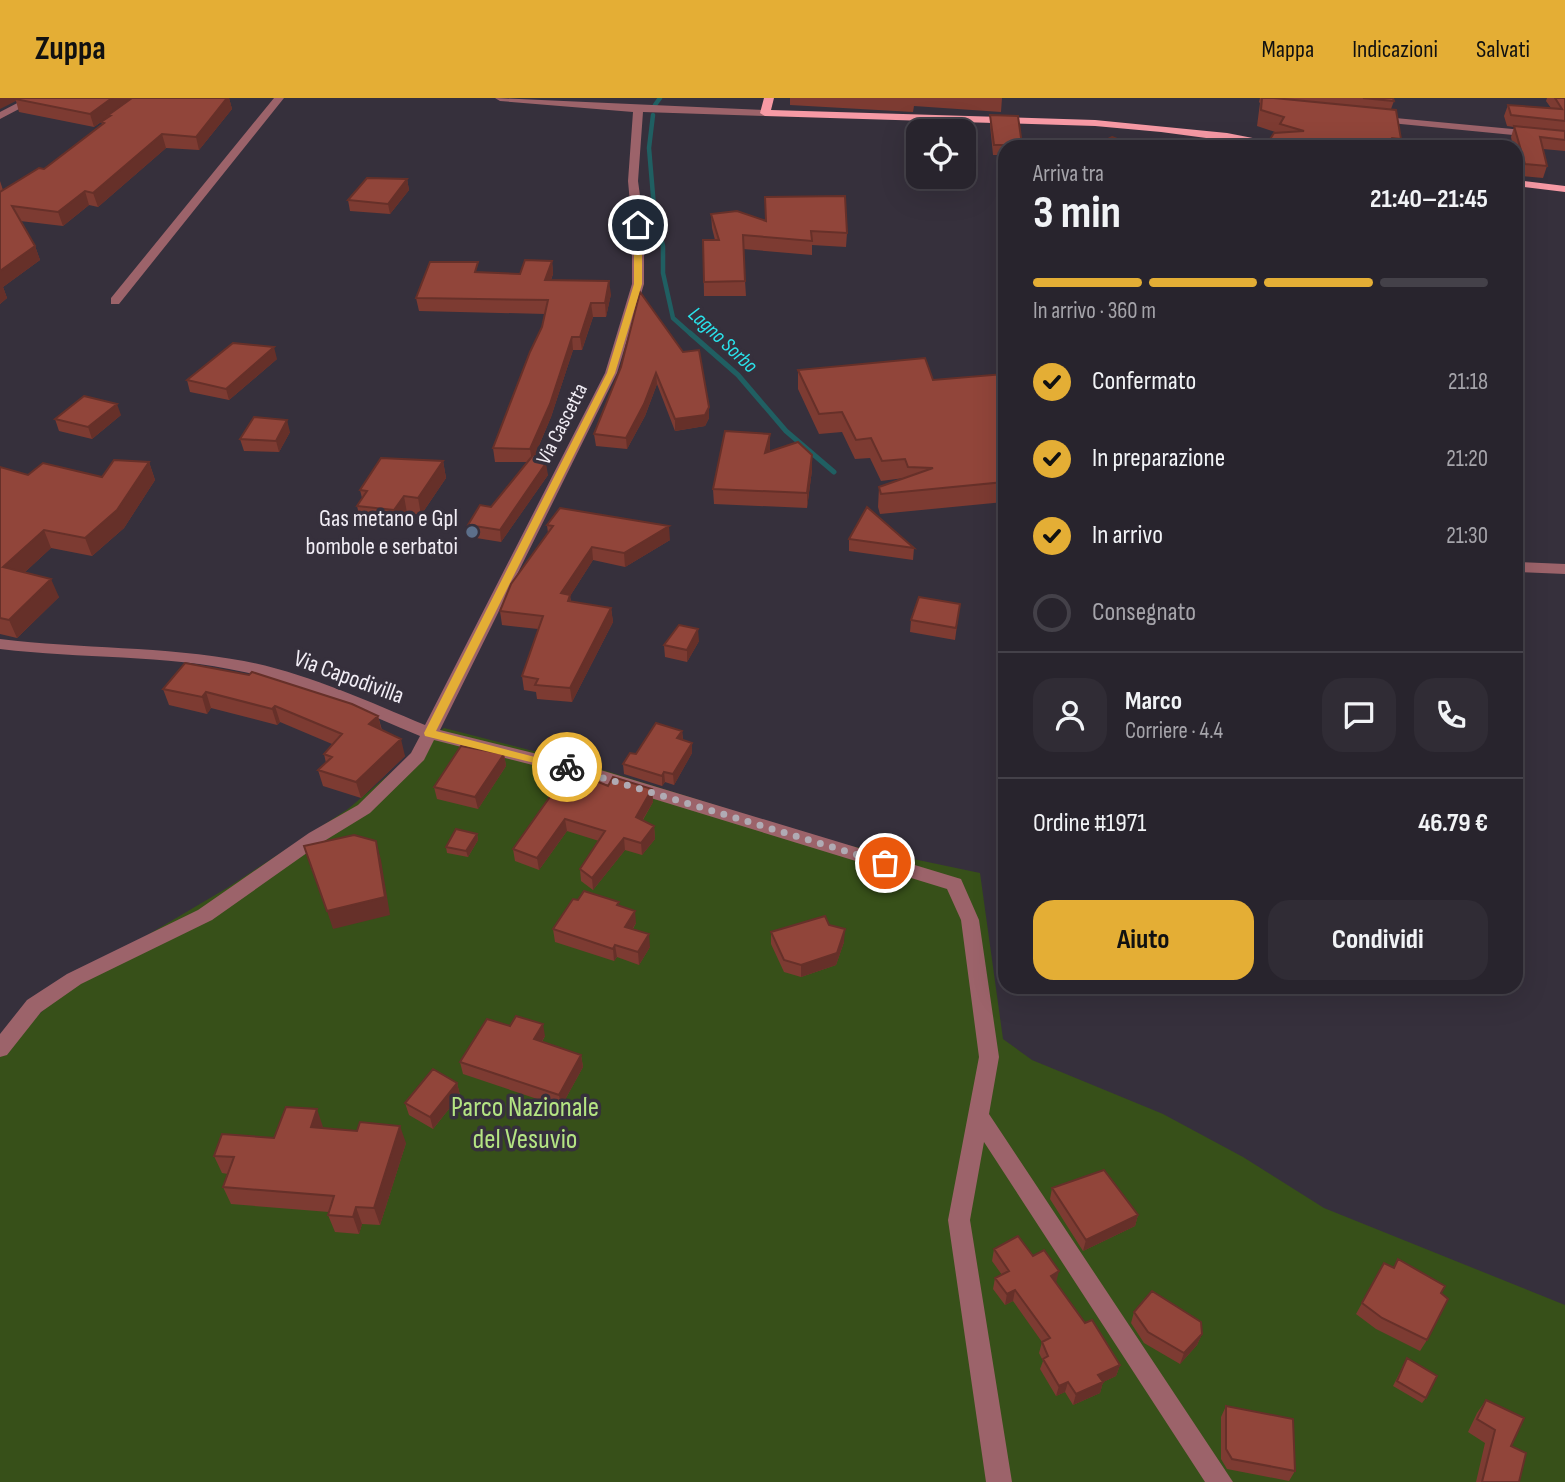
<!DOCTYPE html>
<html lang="it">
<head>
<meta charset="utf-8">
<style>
  :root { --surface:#28242d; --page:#302c35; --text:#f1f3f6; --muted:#a5a4aa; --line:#444149; --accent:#e4ae35 }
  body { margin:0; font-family:"Sofia Sans Condensed",sans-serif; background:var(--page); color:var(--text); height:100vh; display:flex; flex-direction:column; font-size:26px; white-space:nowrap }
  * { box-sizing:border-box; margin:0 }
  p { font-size:23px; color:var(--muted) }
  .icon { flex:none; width:38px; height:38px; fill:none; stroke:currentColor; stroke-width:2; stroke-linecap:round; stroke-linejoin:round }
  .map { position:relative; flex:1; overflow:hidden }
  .panel { position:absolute; left:998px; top:42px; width:525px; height:854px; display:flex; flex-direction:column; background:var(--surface); border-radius:21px; box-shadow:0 7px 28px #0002,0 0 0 2px var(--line) }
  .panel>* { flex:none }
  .buttons { position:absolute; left:906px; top:21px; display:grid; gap:14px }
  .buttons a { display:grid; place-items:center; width:70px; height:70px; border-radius:14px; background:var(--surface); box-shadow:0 7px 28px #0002,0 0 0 2px var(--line); font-size:35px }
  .pin { position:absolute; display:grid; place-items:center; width:60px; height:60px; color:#fff; margin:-30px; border:4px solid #fff; border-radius:50%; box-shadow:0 2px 7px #0007 }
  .courier { position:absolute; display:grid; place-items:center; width:70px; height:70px; margin:-35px; border:5px solid #e4ae35; border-radius:50%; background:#fff; color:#222; box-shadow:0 2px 9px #0007 }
  .overview em { font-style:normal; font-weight:700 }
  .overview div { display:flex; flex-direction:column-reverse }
  .overview { display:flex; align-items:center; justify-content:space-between; height:119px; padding:0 35px }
  h1 { font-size:46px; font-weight:700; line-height:52px }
  .bar { display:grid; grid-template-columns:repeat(4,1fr); gap:10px 7px; align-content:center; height:84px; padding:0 35px }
  .bar i { height:9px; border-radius:5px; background:var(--line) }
  .bar .selected { background:var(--accent) }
  .bar p { grid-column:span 4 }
  .line { display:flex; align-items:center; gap:18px; padding:0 35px; border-top:2px solid var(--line) }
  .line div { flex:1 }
  .round { display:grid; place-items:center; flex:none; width:74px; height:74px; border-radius:21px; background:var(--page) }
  ol { padding:0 35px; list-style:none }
  li { display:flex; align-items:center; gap:21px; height:77px }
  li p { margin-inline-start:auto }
  li .icon { padding:7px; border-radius:50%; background:var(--accent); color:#111; stroke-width:4 }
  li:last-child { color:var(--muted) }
  li i { width:38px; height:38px; border:4px solid var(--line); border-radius:50% }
  .button { display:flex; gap:14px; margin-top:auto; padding:14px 35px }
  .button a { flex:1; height:80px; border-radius:21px; background:var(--accent); color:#111; font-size:28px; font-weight:700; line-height:80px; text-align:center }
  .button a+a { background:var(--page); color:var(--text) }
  header { display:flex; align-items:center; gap:42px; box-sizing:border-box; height:98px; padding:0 35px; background:var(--accent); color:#111 }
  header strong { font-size:33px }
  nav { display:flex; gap:38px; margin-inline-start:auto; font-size:24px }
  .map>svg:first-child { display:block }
  .green { fill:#375019 }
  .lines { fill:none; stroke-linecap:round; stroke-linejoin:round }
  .stream-far1 { stroke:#205f62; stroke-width:4.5 }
  .stream { stroke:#205f62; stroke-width:5 }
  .minor { fill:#9c636a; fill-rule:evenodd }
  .major { fill:#f79aa5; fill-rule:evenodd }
  .wall { fill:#7d3b32 }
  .shaded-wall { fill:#663029 }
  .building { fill:#91453a; stroke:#663029; stroke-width:2 }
  .route { fill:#e4ae35 }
  .done { stroke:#b0abb4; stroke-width:7; stroke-dasharray:0 12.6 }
  .service-dot { fill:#5c6f8a; stroke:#36303c; stroke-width:2.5 }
  .labels { text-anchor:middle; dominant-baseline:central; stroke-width:7; stroke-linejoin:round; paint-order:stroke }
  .far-water-label { font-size:21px; font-style:italic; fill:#2ae1e9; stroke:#36303c }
  .far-street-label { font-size:21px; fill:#f1edf5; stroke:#36303c }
  .poi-label { font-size:24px; fill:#f1edf5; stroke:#36303c; text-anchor:end }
  .street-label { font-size:24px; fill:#f1edf5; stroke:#36303c }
  .near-park-label { font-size:28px; fill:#b4e483; stroke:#36303c }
</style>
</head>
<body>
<header>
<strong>Zuppa</strong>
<nav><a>Mappa</a><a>Indicazioni</a><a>Salvati</a></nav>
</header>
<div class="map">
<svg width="1565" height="1384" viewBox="0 0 1565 1384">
  <rect width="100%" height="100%" fill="#36303c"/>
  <path class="green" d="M444 630 587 667 837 745 980 775 1003 941 1032 962 1163 1016 1243 1059 1324 1110 1565 1207V1384H0V955L78 878 227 790 348 711Z"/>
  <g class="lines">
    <path class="stream-far1" d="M655 7 660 0
      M653 17 649 50 654 109 663 148V175L673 220 692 237"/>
    <path class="stream" d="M690 235 738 277 786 333 834 374"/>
    <path class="minor" d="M27 0H40L0 21V14Z
      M274 0H284L119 206H111V200Z
      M495 0 765 12 770 15 765 18 643 14 638 83 644 127V186L617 275 440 632 594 670 961 781 979 822 999 959 989 1016 1233 1384H1205L984 1044 970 1122 1012 1384H986L948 1122 979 959 961 822 947 791 592 682 434 642 424 662 370 715 321 745 212 822 81 886 41 914 7 957 0 959V936L27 902 67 876 198 812 309 735 358 707 411 655 420 638C363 614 305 587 244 574 165 556 81 561 0 551V541C81 551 164 548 244 563 306 575 367 603 425 627L605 275 632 186V127L628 83 633 14 500 3Z
      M1374 18 1565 36V42L1370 23 1369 21Z
      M1516 464 1565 466V476L1516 474Z"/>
    <path class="major" d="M764 0H774L771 12 1095 22 1227 35 1298 49H1274L1161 34 1095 28 765 18 760 15Z
      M1516 82 1565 88V94L1516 88Z"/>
  </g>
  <path class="wall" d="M0 0H229L232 11 199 52 166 50 98 109 89 107 63 128 20 123 35 148 40 162 3 189 7 200 0 206V83L3 92 44 71 102 26 101 24 108 19 94 29 19 14 16 3Z
    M790 0H1002L1001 14 914 8 913 14 790 7Z
    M1260 0H1393L1394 3 1391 11 1401 41 1399 49H1265L1278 35 1257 28 1260 5 1259 4Z
    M1547 0H1565V53L1543 51 1547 68 1543 80 1521 78 1516 57V49H1513L1511 39 1514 29 1507 28 1504 18 1508 7 1551 10 1546 3Z
    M990 17 1022 47 1021 49H1004V57H993L990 27Z
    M407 81 409 92 390 116 350 113 348 102Z
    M765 99 847 135 846 149 812 147V157L743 151 746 198H704L703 142H715L712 130 711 116 766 122Z
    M552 163 553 176 551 182 611 196 606 219H593L582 252H573L551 319 535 357 548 377 501 444 470 439 468 427 491 409 527 364H495L493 350 542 229 545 216 419 213 416 200 480 174 520 176Z
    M640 194 709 320 705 328 675 333 657 286 645 318 627 351 596 348 594 336 621 269Z
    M277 261 229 302 190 294 187 282Z
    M798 272 933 282 1004 276V404L880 416 878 409 879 389 904 380 881 383 870 360 855 361 842 334 819 336 798 291Z
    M121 317 92 341 59 333 55 321Z
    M290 334 279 354 244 353 240 341Z
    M770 336V353L812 372 807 410 714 406 713 391Z
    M443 363 446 380 421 417 407 415 397 429 361 425 357 408 362 400 360 392Z
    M149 364 155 382 124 430 92 458 51 450 25 474 59 499 17 540 0 536V369L28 377 102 379Z
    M547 427 670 442 625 469 593 462 570 498 571 504 611 510 613 524 572 604 537 601 536 594 524 592 522 578 538 531 502 527 500 513 548 435Z
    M849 441 914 450 913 462 849 453Z
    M960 506 955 542 910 534 911 522Z
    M699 543 687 564 665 559 664 547Z
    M185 565 378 618 382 632 405 658 361 700 323 688 318 672 326 665 324 656 332 646 280 624 277 627 211 610 207 616 169 607 163 591Z
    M682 633 683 642 692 655 674 687 665 684 662 688 624 676 623 666 636 656Z
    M504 656 506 668 478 711 437 701 434 689Z
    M608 688 652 691 653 704 643 722 654 728 655 741 642 757 625 752 593 792 581 783 580 771 599 743 567 733 539 772 515 763 513 751Z
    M477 736 478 742 468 759 447 755 446 749Z
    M578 802 619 808 636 825 633 831 650 849 639 867 617 859 614 863 555 844 553 831Z
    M829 827 844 844 836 867 801 879 784 874 771 846V834Z
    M510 928 545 938 542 944 581 957 583 969 561 1009 463 976 460 964Z
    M457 985 460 997 433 1031 409 1017 405 1005Z
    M323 1029V1030L406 1045 380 1127 362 1126 359 1136 335 1134 328 1117 329 1114 231 1106 223 1089 228 1076 222 1075 214 1058 274 1040Z
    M1052 1090 1138 1117 1135 1128 1083 1153 1050 1101Z
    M994 1151 1033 1158 1056 1185 1085 1225 1120 1267 1116 1278 1103 1284 1100 1295 1073 1307 1065 1294 1056 1298 1040 1271 1043 1263 1039 1255 1042 1244 1013 1203 1005 1207 993 1191 995 1180 1002 1177 992 1163Z
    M1384 1165 1441 1195 1427 1242 1420 1253 1376 1231 1356 1216Z
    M1134 1214 1202 1236 1197 1247 1180 1266 1144 1245 1131 1225Z
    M1407 1260 1426 1300 1422 1305 1393 1288Z
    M1486 1302 1511 1348 1519 1384H1476L1485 1345 1468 1334 1477 1315Z
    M1226 1308 1295 1373 1289 1383 1227 1371 1221 1361V1319Z"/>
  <path class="shaded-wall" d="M0 0H21L15 1 16 3 0 11Z
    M112 0H134L107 18 108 19 94 29 90 16Z
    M227 0H229L232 11 199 52 196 39Z
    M162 36 166 50 98 109 93 95Z
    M407 81 409 92 390 116 388 106Z
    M85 93 89 107 63 128 58 114Z
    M35 148 40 162 3 189 7 200 0 206V173Z
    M552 163 553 176 546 195 545 182Z
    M609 183 611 196 606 219 605 205Z
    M591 205 593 219 582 252 580 239Z
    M572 239 573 252 551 319 532 364 530 351Z
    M274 249 277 261 229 302 226 291Z
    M656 275 657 286 645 318 627 351 626 340Z
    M117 306 121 317 92 341 88 329Z
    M709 309V320L705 328 675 333V321Z
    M287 322 290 334 279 354 276 343Z
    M770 336V351L765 370V355Z
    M812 357V372L807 410V395Z
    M443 363 446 380 421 417 418 400Z
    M149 364 155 382 124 430 92 458 85 440Z
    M546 365 548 377 501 444 500 432Z
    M404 398 407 415 397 429 394 412Z
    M669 428 670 442 625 469 624 455Z
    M44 432 51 450 11 487 3 469Z
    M592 449 593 462 570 498 571 511 561 495Z
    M51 481 59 499 17 540 9 522Z
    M611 510 613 524 572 604 570 590Z
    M698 531 699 543 687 564V552Z
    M206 594 211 610 207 616 202 599Z
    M275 608 280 624 277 627 272 611Z
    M378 618 382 635 369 626Z
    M682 633 683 643 677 640Z
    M401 641 405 658 361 700 356 684Z
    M692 645V655L674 687 673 676Z
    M504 656 506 668 478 711 475 699Z
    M664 674 665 684 662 688V678Z
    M652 691 653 704 637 731 636 719Z
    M565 721 567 733 539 772 537 760Z
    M654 728 655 741 642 757 641 745Z
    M477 736 478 742 468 759 466 753Z
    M624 740 625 752 593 792 592 780Z
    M376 743 381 762 390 817 333 831 327 813Z
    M635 813 636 825 626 841 625 829Z
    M845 831 844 844 836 867 801 879V867Z
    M649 836 650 849 639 867 638 854Z
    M615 847 617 859 614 863 613 851Z
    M543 926 545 938 536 953 534 941Z
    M581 957 583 969 561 1009 559 997Z
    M457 985 460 997 433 1031 430 1019Z
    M317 1011 323 1029 317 1046 311 1029Z
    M400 1028 406 1045 380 1127 374 1110Z
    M356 1109 362 1126 359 1136 353 1119Z
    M1138 1117 1135 1128 1083 1153 1086 1142Z
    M1059 1173 1056 1185 1051 1178Z
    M1015 1192 1013 1203 1005 1207 1007 1196Z
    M1202 1236 1197 1247 1180 1266 1184 1255Z
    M1120 1267 1116 1278 1095 1288 1098 1277Z
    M1068 1284 1065 1294 1056 1298 1059 1288Z
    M1103 1284 1100 1295 1073 1307 1076 1296Z"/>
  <path class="building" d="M16 0H112L90 16 15 1Z
    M132 0H227L196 39 162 36 93 95 85 93 58 114 12 108 35 148 0 173V94L39 70 44 71 104 25 101 24 110 18H107Z
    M1262 0H1274L1396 12 1401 41 1392 40 1386 49H1265L1274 35 1304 33 1280 26 1284 19 1261 12Z
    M1363 0H1393L1394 3Z
    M1555 0H1565V23L1511 17 1508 7 1562 11Z
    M990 17 1018 18 1022 47H994Z
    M1514 28 1565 33V42L1540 39 1547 68 1525 66Z
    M1112 39 1122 43 1146 42 1165 49H1063L1076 43H1104Z
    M367 80 407 81 388 106 348 102Z
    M845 98 847 135 811 133 812 143 743 137 745 183 704 184 703 142H719L711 116 737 113 766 123 765 99Z
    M525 162 552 163 545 182 609 183 605 205H591L580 239H572L550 306 530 351 493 350 530 254 542 229 548 202 416 200 430 164H478L475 174 520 176Z
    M640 194 683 254 699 252 709 309 705 317 675 321 656 275 644 306 626 340 594 336 621 269Z
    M233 245 274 249 226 291 187 282Z
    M925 260 933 282 1004 276V384L881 396 879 389 933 370 908 369 905 361 882 363 871 340 856 342 842 314 819 316 798 272Z
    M84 298 117 306 88 329 55 321Z
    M254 319 287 322 276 343 240 341Z
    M725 333 770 336 765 355 798 344 812 357 807 395 713 391Z
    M534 356 546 365 500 432 468 427 480 407 491 409Z
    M381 360 443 363 418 400 404 398 394 412 357 408 367 393 360 392Z
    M114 362 149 364 117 412 85 440 44 432 3 469 51 481 9 522 0 520V369L28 377 43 365 102 379Z
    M867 409 914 450 849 441Z
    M560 410 669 428 624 455 592 449 561 495 570 497 568 503 611 510 570 590 535 587 538 581 522 578 543 518 500 513 511 486 553 428 547 427Z
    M919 499 960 506 956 530 911 522Z
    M679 527 698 531 687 552 664 547Z
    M185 565 249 577 252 574 352 606 378 618 369 626 401 641 356 684 318 672 332 659 324 656 342 636 275 608 272 611 206 594 202 599 163 591Z
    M656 625 682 633 677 640 692 645 673 676 664 674 662 678 623 666 630 655 636 656Z
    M461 648 504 656 475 699 434 689Z
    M569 672 608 688 613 679 652 691 636 719 654 728 641 745 624 740 592 780 580 771 605 733 565 721 537 760 513 751Z
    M456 731 477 736 466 753 446 749Z
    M354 737 376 743 385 799 327 813 304 748Z
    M584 793 619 804 617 807 635 813 625 829 649 836 638 854 615 847 613 851 553 831 573 801 578 802Z
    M825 818 829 827 845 831 837 855 801 867 784 862 771 834Z
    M516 918 543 926 534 941 581 957 559 997 460 964 487 921 510 928Z
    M433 971 457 985 430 1019 405 1005Z
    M286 1009 317 1011 311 1029 357 1033 360 1024 400 1028 374 1110 356 1109 353 1119 328 1117 334 1098 223 1089 234 1059 214 1058 222 1036 274 1040Z
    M1104 1072 1138 1117 1086 1142 1052 1090Z
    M1018 1138 1033 1158 1044 1152 1059 1173 1051 1178 1085 1225 1092 1222 1120 1267 1098 1277 1103 1284 1076 1296 1068 1284 1059 1288 1043 1261 1048 1258 1042 1244 1050 1240 1015 1192 1007 1196 995 1180 1009 1173 994 1151Z
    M1398 1161 1445 1188 1441 1195 1448 1201 1427 1242 1382 1220 1362 1205 1384 1165 1394 1170Z
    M1152 1193 1201 1224 1202 1236 1184 1255 1148 1234 1134 1214Z
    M1407 1260 1437 1278 1426 1300 1397 1283Z
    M1486 1302 1524 1320 1511 1348 1526 1355 1519 1384H1482L1495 1332 1477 1321Z
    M1226 1308 1293 1321 1295 1373 1232 1361 1226 1351Z"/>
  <path class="route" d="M638 125 642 127V186L615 275 436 633 573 669 567 673 425 638 424 635 607 275 634 186V127Z"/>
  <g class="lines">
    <path class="done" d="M567 669 885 765"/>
  </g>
  <circle class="service-dot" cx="472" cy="434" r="7"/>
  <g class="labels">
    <g class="far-water-label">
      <text transform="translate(723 242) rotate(43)">Lagno Sorbo</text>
    </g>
    <g class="far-street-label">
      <text transform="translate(562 326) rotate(-63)">Via Cascetta</text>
    </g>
    <g class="poi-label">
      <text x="458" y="420">Gas metano e Gpl<tspan x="458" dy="28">bombole e serbatoi</tspan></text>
    </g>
    <g class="street-label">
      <text transform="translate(349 579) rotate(20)">Via Capodivilla</text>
    </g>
    <g class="near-park-label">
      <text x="525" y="1009">Parco Nazionale<tspan x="525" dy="32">del Vesuvio</tspan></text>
    </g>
  </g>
</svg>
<div class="buttons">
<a><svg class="icon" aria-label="locate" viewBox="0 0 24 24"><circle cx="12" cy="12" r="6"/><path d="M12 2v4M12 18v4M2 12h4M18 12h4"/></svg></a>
</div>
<div class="pin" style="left:885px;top:765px;background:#ea580c"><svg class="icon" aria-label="bag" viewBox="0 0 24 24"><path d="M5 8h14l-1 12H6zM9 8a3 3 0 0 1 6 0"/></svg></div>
<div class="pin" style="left:638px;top:127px;background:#1f2937"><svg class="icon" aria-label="home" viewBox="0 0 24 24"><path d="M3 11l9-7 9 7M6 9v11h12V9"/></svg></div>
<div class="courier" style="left:567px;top:669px"><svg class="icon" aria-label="bike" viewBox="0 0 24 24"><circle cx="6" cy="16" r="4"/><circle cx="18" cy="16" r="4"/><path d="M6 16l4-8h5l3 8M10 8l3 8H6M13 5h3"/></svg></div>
<section class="panel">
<div class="overview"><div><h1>3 min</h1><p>Arriva tra</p></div><em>21:40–21:45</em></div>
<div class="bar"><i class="selected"></i><i class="selected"></i><i class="selected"></i><i></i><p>In arrivo · 360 m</p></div>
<ol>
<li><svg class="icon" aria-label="check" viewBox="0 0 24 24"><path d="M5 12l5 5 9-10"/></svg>Confermato<p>21:18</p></li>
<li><svg class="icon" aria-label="check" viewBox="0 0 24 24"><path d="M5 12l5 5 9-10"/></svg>In preparazione<p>21:20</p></li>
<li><svg class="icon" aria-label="check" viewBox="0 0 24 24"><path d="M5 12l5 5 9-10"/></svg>In arrivo<p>21:30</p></li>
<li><i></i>Consegnato</li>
</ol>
<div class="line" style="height:126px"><a class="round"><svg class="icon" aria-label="person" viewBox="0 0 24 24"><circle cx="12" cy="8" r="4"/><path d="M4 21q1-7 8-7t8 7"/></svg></a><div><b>Marco</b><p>Corriere · 4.4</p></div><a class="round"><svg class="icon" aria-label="chat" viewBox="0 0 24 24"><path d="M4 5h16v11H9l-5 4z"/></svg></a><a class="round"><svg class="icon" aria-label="phone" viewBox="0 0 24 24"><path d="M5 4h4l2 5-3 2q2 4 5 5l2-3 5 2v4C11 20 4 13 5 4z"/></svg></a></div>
<div class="line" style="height:91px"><div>Ordine #1971</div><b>46.79 €</b></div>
<div class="button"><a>Aiuto</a><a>Condividi</a></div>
</section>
</div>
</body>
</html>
